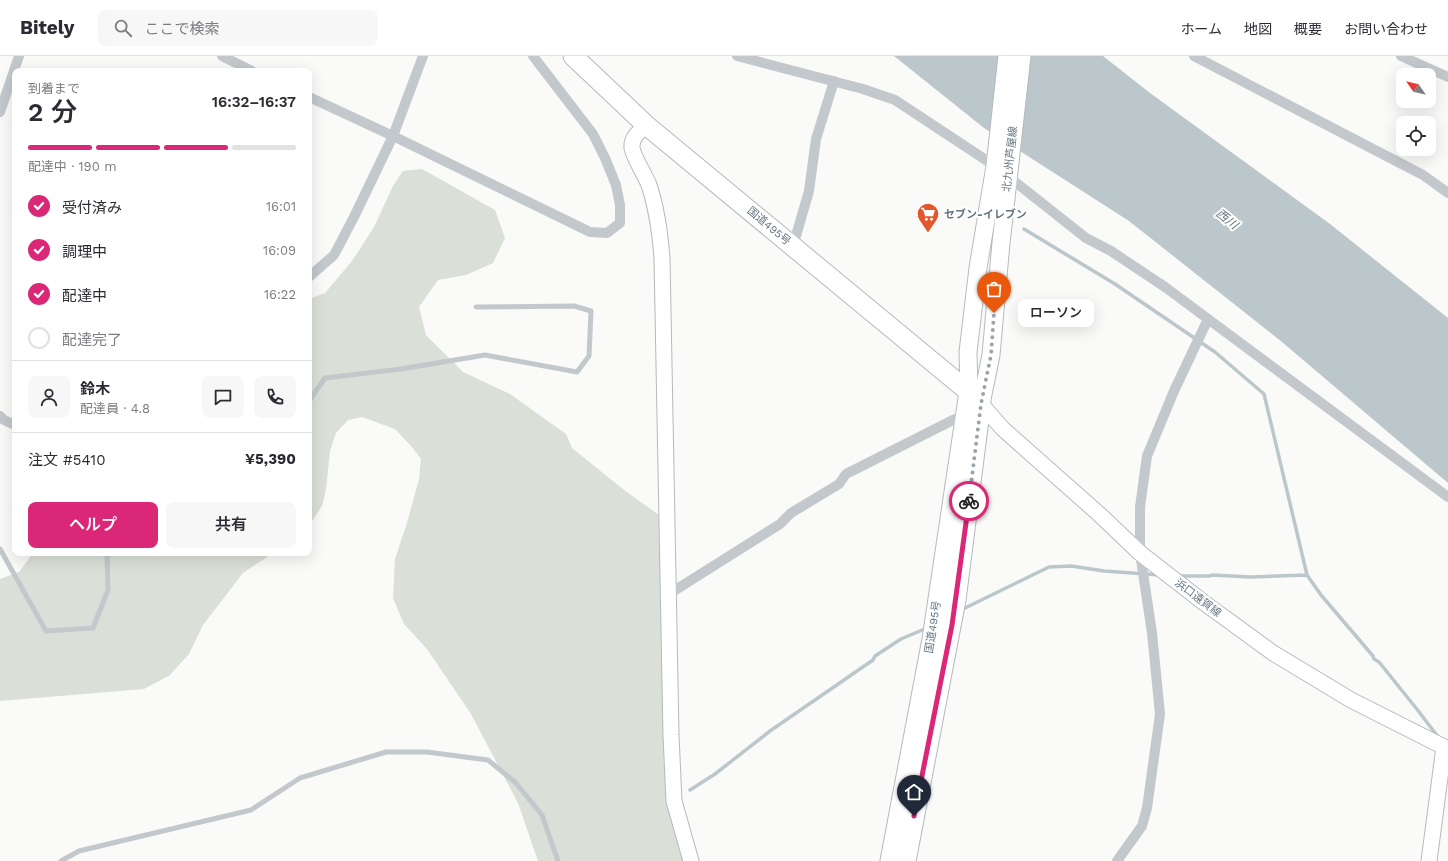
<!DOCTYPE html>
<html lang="ja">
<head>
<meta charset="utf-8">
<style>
  :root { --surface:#fff; --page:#f7f7f7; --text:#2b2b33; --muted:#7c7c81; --line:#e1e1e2; --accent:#db2777 }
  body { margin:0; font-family:"Work Sans","Noto Sans JP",sans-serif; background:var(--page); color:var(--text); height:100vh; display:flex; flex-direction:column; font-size:15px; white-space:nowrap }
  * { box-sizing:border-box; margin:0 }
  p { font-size:13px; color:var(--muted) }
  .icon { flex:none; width:22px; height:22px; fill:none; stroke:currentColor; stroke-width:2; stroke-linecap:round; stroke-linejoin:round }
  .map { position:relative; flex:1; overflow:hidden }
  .drawer { position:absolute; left:12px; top:12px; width:300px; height:488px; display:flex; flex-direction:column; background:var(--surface); border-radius:8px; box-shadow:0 4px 16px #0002 }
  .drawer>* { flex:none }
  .needle { width:26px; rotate:304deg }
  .buttons { position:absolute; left:1396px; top:12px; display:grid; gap:8px }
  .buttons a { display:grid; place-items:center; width:40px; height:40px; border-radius:8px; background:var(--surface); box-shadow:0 4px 16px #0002; font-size:20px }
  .pin { position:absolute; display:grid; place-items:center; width:34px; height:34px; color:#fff; margin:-41px -17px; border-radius:50% 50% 50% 0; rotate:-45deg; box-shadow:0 0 4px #0007 }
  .pin .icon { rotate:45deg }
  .courier { position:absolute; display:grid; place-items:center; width:40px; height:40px; margin:-20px; border:3px solid #db2777; border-radius:50%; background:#fff; color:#222; box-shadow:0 1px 5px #0007 }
  .bubble { position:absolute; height:28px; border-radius:8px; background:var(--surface); box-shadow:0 4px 16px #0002; font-size:13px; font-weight:600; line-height:28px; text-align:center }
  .head em { font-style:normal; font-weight:600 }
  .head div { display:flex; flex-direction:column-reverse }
  .head { display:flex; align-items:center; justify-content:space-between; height:68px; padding:0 16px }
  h1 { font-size:26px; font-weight:600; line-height:30px }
  .bar { display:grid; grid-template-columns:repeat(4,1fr); gap:6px 4px; align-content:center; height:48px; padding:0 16px }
  .bar i { height:5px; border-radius:3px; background:var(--line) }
  .bar .selected { background:var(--accent) }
  .bar p { grid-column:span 4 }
  .line { display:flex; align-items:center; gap:10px; padding:0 16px; border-top:1px solid var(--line) }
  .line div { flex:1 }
  .round { display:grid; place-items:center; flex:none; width:42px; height:42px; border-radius:8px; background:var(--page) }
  ol { padding:0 16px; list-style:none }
  li { display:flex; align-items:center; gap:12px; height:44px }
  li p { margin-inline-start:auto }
  li .icon { padding:4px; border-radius:50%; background:var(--accent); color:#fff; stroke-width:4 }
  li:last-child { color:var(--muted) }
  li i { width:22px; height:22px; border:2px solid var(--line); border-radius:50% }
  .action { display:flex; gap:8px; margin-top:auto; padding:8px 16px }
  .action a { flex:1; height:46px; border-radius:8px; background:var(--accent); color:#fff; font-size:16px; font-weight:600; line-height:46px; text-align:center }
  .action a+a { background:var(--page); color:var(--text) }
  header { display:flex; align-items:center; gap:24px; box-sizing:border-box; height:56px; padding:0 20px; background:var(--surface); border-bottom:1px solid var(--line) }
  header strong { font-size:19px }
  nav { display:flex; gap:22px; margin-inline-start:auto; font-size:14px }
  .search { width:280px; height:36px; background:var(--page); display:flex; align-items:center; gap:10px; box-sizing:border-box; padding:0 14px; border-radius:8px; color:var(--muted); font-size:15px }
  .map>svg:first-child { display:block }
  .green { fill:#dadfd7 }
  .water { fill:#bbc7cb }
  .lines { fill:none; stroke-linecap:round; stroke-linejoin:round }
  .stream { stroke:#bbc7cb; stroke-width:3.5 }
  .secondary-casing { stroke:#b3babf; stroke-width:17 }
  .primary-casing { stroke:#b5babe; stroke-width:19 }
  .highway-casing { stroke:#b4b9bd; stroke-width:21 }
  .lane { stroke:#c3c8cc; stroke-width:5 }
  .street { stroke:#c3c8cc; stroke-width:10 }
  .secondary { stroke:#fff; stroke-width:15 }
  .primary { stroke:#fff; stroke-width:17 }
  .highway { stroke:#fff; stroke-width:19 }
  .done { stroke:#99a4ac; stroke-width:4; stroke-dasharray:0 7.2 }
  .route { stroke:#db2777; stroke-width:5 }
  .labels { text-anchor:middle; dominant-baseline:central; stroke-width:4; stroke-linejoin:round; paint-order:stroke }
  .street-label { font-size:11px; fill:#657683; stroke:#fff }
  .poi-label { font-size:11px; font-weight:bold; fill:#657683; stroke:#fff; text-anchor:start }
  .water-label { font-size:12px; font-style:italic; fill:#60757c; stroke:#fff }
</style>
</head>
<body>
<header>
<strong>Bitely</strong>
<div class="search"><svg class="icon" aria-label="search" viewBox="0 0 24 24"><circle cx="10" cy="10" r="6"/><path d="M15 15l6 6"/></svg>ここで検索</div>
<nav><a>ホーム</a><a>地図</a><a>概要</a><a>お問い合わせ</a></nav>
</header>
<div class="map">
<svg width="1448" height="805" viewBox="0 0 1448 805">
  <rect width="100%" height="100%" fill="#fafaf8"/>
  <path class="green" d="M422 113 495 154 505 182 493 207 466 219 438 224 419 251 426 279 463 316 510 338 566 378 572 392 624 434 659 459 666 472 664 696 676 778 684 805H538L518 747 471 658 427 593 404 568 393 542 395 503 407 467 419 423 421 403 412 391 395 373 362 361 348 364 336 377 330 395 326 434 322 450 309 470V243L325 237 352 205 374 171 393 130 403 115Z
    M33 497H273L243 517 203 569 189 598 170 619 144 633 0 645V523L19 516Z"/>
  <path class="water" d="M894 0H1103L1150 37 1330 168 1448 262V427L1282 286 1129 165 984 72Z"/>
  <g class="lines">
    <path class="stream" d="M1024 173 1115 228 1215 296 1264 338 1307 519 1321 539 1373 600 1374 603 1379 606 1416 652 1439 682
      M1178 520H1210L1212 519 1250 521 1307 519
      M961 554 1049 511 1071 510 1104 515 1160 519
      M690 734 715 718 770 675 873 604 875 600 901 583 927 572"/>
    <g class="secondary-casing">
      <path id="secondary" d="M646 69C640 75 631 81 632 92 633 100 645 119 649 129 657 153 660 176 662 202L671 679 674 745 691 805
        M981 348 1003 373 1099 458 1140 497 1203 546 1273 597 1351 644 1448 693
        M1429 805 1444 691"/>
    </g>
    <g class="primary-casing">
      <path id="primary" d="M969 336 968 296 978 212 995 110 1007 0
        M981 348 991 299 1001 187 1022 0"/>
    </g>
    <g class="highway-casing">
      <path id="highway" d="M573 0 646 69 969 336 981 348 956 544 906 805
        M890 805 932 583 969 336"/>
    </g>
    <path class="lane" d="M309 345 325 322 401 313 485 299 577 316 589 300 591 255 574 250 476 251
      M0 493 46 575 93 572 108 534 107 497
      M61 805 79 795 251 754 300 722 386 696H427L488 704 515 726 542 759 558 805"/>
    <path class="street" d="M222 0 252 15
      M737 0 863 33 895 44 995 110 1086 182 1111 195 1165 231 1448 441
      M1194 0 1423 119 1448 137
      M1401 0 1448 21
      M309 41 393 80 590 176 607 177 620 167V149L616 129 605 102 593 78 533 0
      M0 56 19 0
      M793 190 809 135 816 83 834 25
      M309 221 334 199 354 161 393 80 423 0
      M0 360 4 364 15 369
      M669 538 780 468 791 457 839 428 846 418 953 364 966 359
      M1117 805 1142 770 1147 752 1160 658 1152 577 1140 497V451L1147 400 1174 335 1208 263"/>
    <use href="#secondary" class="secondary"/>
    <use href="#primary" class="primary"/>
    <use href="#highway" class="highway"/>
  </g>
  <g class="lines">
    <path class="done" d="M969 445 981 348 991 299 994 257"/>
    <path class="route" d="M914 760 952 569 969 445"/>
  </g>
  <defs>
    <g id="supermarket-pin" transform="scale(1.15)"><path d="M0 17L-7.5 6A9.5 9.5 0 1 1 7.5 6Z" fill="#e4572e" stroke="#fff"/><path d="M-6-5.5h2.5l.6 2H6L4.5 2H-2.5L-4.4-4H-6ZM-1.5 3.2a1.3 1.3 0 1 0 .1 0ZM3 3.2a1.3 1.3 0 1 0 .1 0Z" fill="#fff"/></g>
  </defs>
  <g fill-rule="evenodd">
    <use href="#supermarket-pin" x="928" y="158"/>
  </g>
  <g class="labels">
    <g class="street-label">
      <text transform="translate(1010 103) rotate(-84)">北九州芦屋線</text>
      <text transform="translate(769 170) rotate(40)">国道495号</text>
      <text transform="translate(1198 542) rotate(37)">浜口遠賀線</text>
      <text transform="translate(933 571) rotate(-81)">国道495号</text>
    </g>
    <g class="poi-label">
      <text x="944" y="158">セブン-イレブン</text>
    </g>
    <g class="water-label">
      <text transform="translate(1227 163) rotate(38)">西川</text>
    </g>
  </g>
</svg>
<div class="buttons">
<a><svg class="needle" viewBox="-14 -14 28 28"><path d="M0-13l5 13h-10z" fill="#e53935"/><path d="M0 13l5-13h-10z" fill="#7c7c81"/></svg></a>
<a><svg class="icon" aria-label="locate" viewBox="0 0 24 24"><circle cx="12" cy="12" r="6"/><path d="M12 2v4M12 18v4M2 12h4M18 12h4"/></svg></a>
</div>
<div class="pin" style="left:994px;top:257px;background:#ea580c"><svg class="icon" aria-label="bag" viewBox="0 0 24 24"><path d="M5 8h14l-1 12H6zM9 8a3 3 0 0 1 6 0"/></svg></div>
<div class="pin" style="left:914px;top:760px;background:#1f2937"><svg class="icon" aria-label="home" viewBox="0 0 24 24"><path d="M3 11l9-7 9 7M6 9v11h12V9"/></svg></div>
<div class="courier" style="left:969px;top:445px"><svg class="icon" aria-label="bike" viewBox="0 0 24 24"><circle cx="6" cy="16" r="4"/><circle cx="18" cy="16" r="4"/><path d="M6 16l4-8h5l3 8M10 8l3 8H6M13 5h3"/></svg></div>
<div class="bubble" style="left:1018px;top:243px;width:76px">ローソン</div>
<section class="drawer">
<div class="head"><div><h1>2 分</h1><p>到着まで</p></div><em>16:32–16:37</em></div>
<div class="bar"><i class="selected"></i><i class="selected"></i><i class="selected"></i><i></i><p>配達中 · 190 m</p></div>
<ol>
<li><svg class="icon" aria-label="check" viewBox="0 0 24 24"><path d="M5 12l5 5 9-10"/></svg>受付済み<p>16:01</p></li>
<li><svg class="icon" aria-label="check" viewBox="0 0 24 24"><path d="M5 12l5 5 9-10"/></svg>調理中<p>16:09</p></li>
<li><svg class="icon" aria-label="check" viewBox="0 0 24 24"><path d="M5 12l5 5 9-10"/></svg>配達中<p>16:22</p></li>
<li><i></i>配達完了</li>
</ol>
<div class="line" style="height:72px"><a class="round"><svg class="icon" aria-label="person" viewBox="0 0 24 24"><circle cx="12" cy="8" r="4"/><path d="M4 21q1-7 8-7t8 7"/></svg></a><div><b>鈴木</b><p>配達員 · 4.8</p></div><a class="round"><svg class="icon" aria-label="chat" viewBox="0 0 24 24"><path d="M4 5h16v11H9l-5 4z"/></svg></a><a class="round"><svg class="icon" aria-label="phone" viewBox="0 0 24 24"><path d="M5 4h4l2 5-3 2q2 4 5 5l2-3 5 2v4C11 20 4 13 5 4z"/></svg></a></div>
<div class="line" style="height:52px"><div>注文 #5410</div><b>¥5,390</b></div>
<div class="action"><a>ヘルプ</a><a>共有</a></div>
</section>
</div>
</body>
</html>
